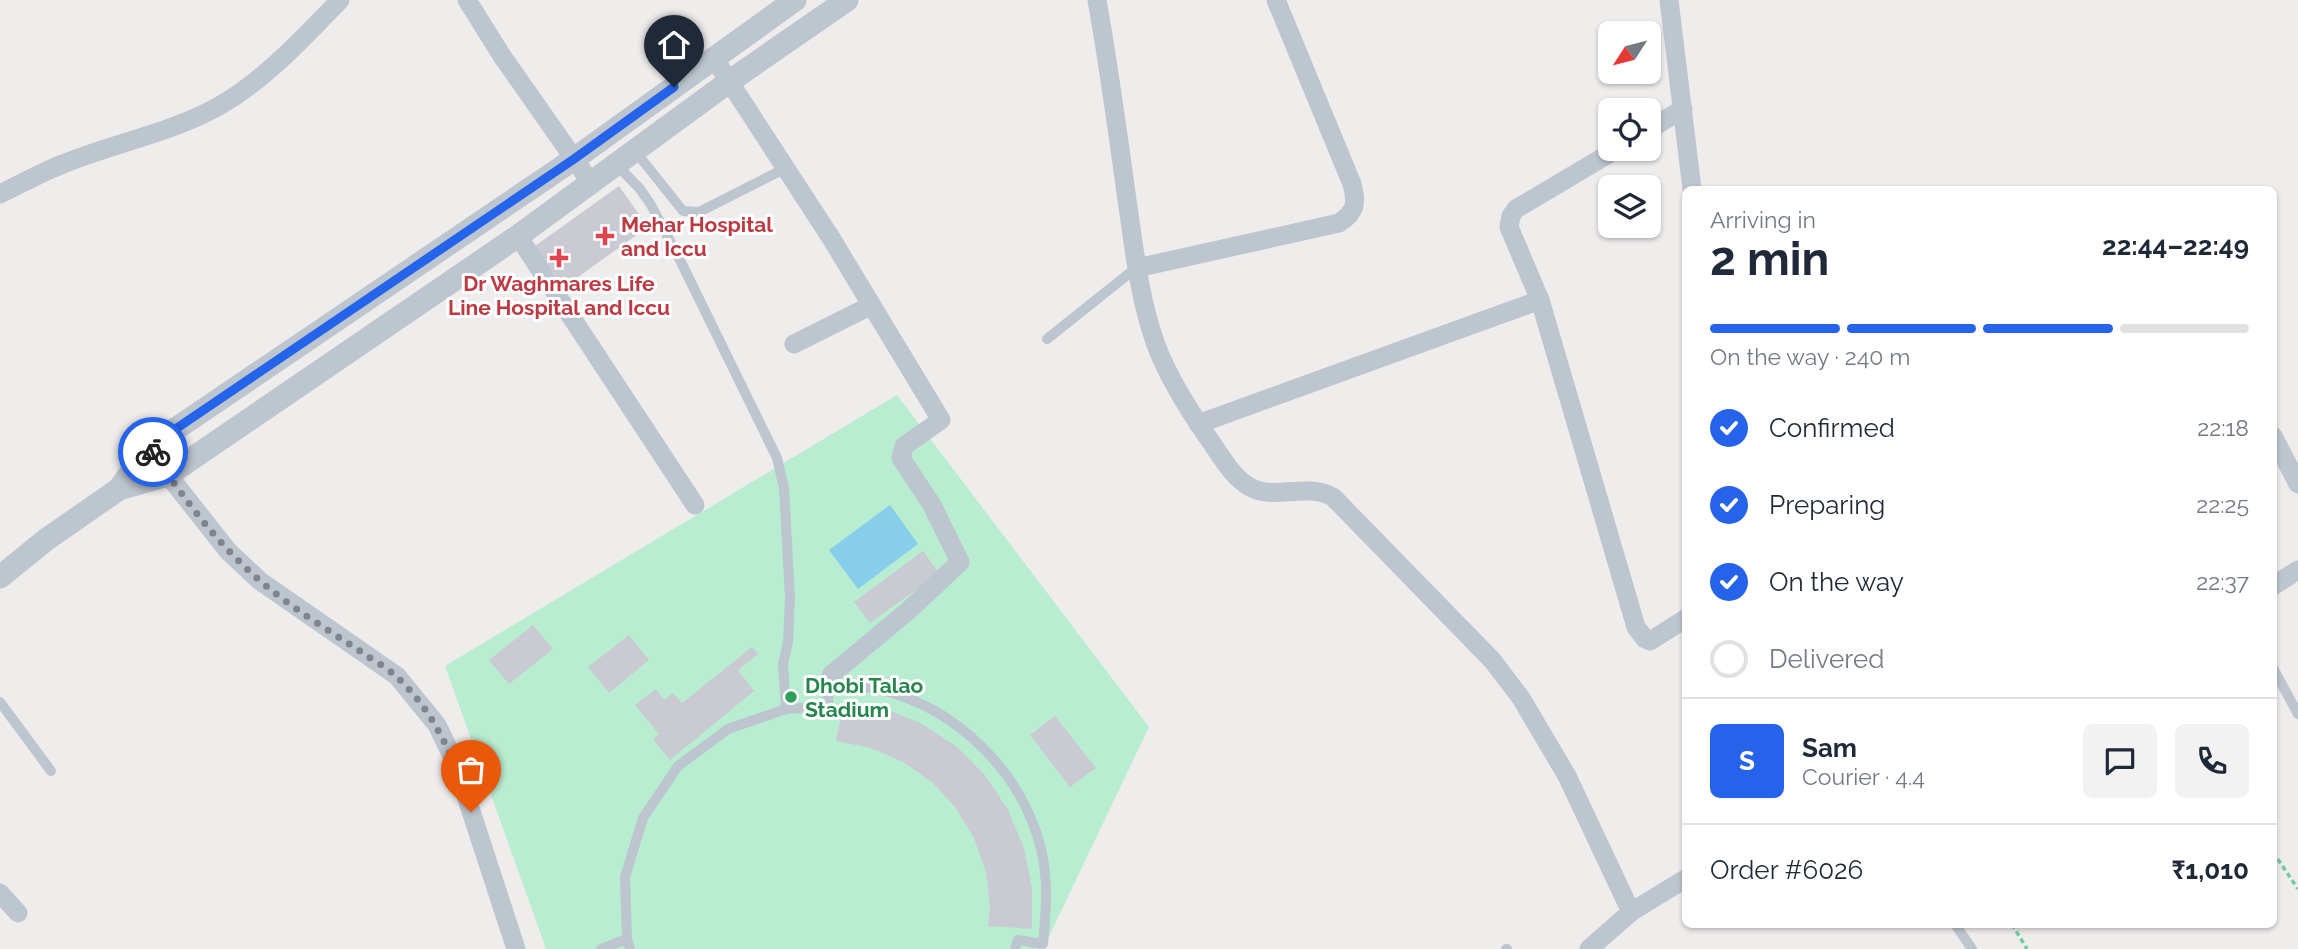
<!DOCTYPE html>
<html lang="en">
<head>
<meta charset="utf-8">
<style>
  :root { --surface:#fff; --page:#f2f2f3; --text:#1f2937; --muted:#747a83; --line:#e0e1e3; --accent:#2563eb }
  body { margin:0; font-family:Raleway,sans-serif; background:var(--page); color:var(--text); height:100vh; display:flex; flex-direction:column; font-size:26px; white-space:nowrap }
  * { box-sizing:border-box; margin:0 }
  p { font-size:23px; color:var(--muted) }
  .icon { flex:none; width:38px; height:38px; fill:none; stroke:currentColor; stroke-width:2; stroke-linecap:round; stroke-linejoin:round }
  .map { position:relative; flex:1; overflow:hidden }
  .panel { position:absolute; left:1682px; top:186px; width:595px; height:742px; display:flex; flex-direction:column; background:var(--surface); border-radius:10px; box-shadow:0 2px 5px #0004 }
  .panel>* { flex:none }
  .needle { width:46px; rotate:234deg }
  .controls { position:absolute; left:1598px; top:21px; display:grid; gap:14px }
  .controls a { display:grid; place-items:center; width:63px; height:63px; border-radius:10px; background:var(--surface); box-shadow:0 2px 5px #0004; font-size:35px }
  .pin { position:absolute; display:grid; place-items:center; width:60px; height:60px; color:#fff; margin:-72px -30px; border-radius:50% 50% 50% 0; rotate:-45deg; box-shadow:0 0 7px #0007 }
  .pin .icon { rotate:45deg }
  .courier { position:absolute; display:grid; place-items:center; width:70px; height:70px; margin:-35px; border:5px solid #2563eb; border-radius:50%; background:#fff; color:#222; box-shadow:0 2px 9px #0007 }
  .overview em { font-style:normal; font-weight:700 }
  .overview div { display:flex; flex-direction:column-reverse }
  .overview { display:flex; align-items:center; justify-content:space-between; height:119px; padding:0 28px }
  h1 { font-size:46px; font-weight:700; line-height:52px }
  .bar { display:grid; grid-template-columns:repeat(4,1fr); gap:10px 7px; align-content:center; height:84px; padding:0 28px }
  .bar i { height:9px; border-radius:5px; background:var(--line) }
  .bar .selected { background:var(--accent) }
  .bar p { grid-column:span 4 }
  .line { display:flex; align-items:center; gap:18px; padding:0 28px; border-top:2px solid var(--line) }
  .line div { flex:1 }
  .round { display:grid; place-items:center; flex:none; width:74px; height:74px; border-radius:10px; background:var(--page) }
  ol { padding:0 28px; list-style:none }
  li { display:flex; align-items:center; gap:21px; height:77px }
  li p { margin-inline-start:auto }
  li .icon { padding:7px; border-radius:50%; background:var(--accent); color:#fff; stroke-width:4 }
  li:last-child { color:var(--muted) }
  li i { width:38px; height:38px; border:4px solid var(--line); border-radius:50% }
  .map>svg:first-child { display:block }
  .green { fill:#b9edd1 }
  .water { fill:#87ceea }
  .building { fill:#c9cad2 }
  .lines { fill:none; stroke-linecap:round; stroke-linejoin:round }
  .path { stroke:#72caa5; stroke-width:3.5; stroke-dasharray:5 3.5; stroke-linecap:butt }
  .service { stroke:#bdc5ce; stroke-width:10 }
  .minor { stroke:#bdc5ce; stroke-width:19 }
  .tertiary { stroke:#bdc5ce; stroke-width:23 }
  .done { stroke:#80858c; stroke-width:7; stroke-dasharray:0 12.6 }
  .route { stroke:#2563eb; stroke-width:9 }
  .health-dot { fill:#e0444e; stroke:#fff; stroke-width:2.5 }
  .leisure-dot { fill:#2e9e5b; stroke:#fff; stroke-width:2.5 }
  .labels { text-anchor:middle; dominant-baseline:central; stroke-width:6; stroke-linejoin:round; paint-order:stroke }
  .health-label { font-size:21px; font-weight:bold; fill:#be3a42; stroke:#fff; text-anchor:start }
  .leisure-label { font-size:21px; font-weight:bold; fill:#27864d; stroke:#fff; text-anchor:start }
</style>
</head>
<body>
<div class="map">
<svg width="2298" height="949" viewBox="0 0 2298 949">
  <rect width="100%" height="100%" fill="#efecec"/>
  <path class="green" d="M897 395 1149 727 1043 949H546L445 666Z"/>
  <path class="water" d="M890 505 918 544 858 589 829 550Z"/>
  <path class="building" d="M619 186 648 227 564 287 535 246Z
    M923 551 939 573 870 623 854 602Z
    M533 625 553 649 509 684 489 660Z
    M629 635 649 660 609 693 588 667Z
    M752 647 758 654 738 670 754 691 670 760 653 739 659 734 635 705 656 689 664 700 673 693 682 703Z
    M844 700 884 708 922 724 956 746 985 775 1008 810 1024 848 1032 888V929L988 926 990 907 986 872 974 838 956 808 932 782 903 762 871 748 836 741Z
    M1055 716 1096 768 1070 787 1030 735Z"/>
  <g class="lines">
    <path class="path" d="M2273 852 2298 889
      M2012 924 2027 949"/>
    <path class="service" d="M635 151 683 211 699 212 786 168
      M617 165 640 189 651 205 679 258 777 458 784 488 790 598 788 642 783 664 786 709
      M1047 339 1136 268
      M2273 668 2298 714
      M0 702 51 771
      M1955 924 1972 949
      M601 949 627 939
      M630 949 627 939 625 877 643 818 678 766 728 729 786 709 828 706 829 684C844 686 861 686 877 689 955 706 1022 771 1041 849 1049 881 1046 912 1043 944L1018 940 1015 949
      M1506 949H1507"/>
    <path class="minor" d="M467 0 502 56 591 183
      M1097 0C1109 67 1118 134 1127 200 1134 247 1139 297 1155 342 1167 376 1188 409 1209 439 1221 456 1232 477 1250 487 1274 501 1305 482 1333 497L1492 660 1521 698 1567 776 1631 912
      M1669 0 1692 189
      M714 58 831 238 941 420 904 446 901 458 932 505 960 562 909 610 831 675 829 684
      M1648 130 1683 109
      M1617 149 1516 209 1511 216 1509 227 1540 300 1636 627 1645 639 1650 641 1685 619
      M0 194C21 184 42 172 63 164 114 143 171 133 219 106 266 79 303 38 340 0
      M518 236 695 505
      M1137 268 1339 223C1356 212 1357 203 1352 184L1276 0
      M794 344 870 306
      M1198 424 1540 300
      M2273 436 2298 484
      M149 447 168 475 228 551 260 581 397 676 437 725 455 762 516 949
      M2273 586 2298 570
      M0 893 18 913
      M1589 949 1631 912 1685 879"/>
    <path class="tertiary" d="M119 489 168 475 518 236 730 81 847 0
      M0 577 47 539 119 489 149 447 574 159 795 0"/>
  </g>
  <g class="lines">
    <path class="done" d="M153 452C183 498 217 543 258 579 290 607 328 630 363 653 374 661 388 668 398 678 437 715 455 761 471 812"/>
    <path class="route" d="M153 452 149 447 574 159 674 87"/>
  </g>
  <g class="health-dot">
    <path d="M601.5 225.5h7v7h7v7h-7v7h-7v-7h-7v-7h7z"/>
    <path d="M555.5 247.5h7v7h7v7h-7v7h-7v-7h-7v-7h7z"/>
  </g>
  <circle class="leisure-dot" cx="791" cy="697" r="7"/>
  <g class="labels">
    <g class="health-label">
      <text x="621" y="224">Mehar Hospital<tspan x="621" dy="24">and Iccu</tspan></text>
      <text x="559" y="283" text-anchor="middle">Dr Waghmares Life<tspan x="559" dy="24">Line Hospital and Iccu</tspan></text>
    </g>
    <g class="leisure-label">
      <text x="805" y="685">Dhobi Talao<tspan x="805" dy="24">Stadium</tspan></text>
    </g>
  </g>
</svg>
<div class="controls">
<a><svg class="needle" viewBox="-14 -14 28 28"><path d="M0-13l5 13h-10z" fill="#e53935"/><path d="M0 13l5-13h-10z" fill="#747a83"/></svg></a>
<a><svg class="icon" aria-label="locate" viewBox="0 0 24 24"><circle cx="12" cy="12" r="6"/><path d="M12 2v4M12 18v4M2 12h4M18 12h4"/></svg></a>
<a><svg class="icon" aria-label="layers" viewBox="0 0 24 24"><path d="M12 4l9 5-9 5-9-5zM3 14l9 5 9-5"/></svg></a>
</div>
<div class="pin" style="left:471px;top:812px;background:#ea580c"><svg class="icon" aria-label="bag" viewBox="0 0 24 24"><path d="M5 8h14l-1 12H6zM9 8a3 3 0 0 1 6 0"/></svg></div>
<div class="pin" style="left:674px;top:87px;background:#1f2937"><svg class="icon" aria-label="home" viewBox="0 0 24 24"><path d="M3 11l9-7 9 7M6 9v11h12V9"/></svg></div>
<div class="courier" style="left:153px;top:452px"><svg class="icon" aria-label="bike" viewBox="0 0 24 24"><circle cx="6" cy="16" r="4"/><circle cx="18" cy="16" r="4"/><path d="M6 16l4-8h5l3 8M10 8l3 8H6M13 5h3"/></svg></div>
<section class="panel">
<div class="overview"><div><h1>2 min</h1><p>Arriving in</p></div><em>22:44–22:49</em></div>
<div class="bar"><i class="selected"></i><i class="selected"></i><i class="selected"></i><i></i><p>On the way · 240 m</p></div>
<ol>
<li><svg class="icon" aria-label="check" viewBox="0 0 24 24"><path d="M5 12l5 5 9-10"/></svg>Confirmed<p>22:18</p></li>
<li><svg class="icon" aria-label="check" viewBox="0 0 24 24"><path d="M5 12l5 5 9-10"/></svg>Preparing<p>22:25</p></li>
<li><svg class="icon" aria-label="check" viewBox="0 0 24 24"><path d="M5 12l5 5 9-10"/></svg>On the way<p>22:37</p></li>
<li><i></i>Delivered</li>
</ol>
<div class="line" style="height:126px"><b class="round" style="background:var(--accent);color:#fff">S</b><div><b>Sam</b><p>Courier · 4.4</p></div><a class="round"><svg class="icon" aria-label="chat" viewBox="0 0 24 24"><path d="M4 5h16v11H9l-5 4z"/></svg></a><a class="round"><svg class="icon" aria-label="phone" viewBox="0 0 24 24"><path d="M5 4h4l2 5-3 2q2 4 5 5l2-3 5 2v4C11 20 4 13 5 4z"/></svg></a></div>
<div class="line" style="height:91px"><div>Order #6026</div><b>₹1,010</b></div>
</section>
</div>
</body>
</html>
